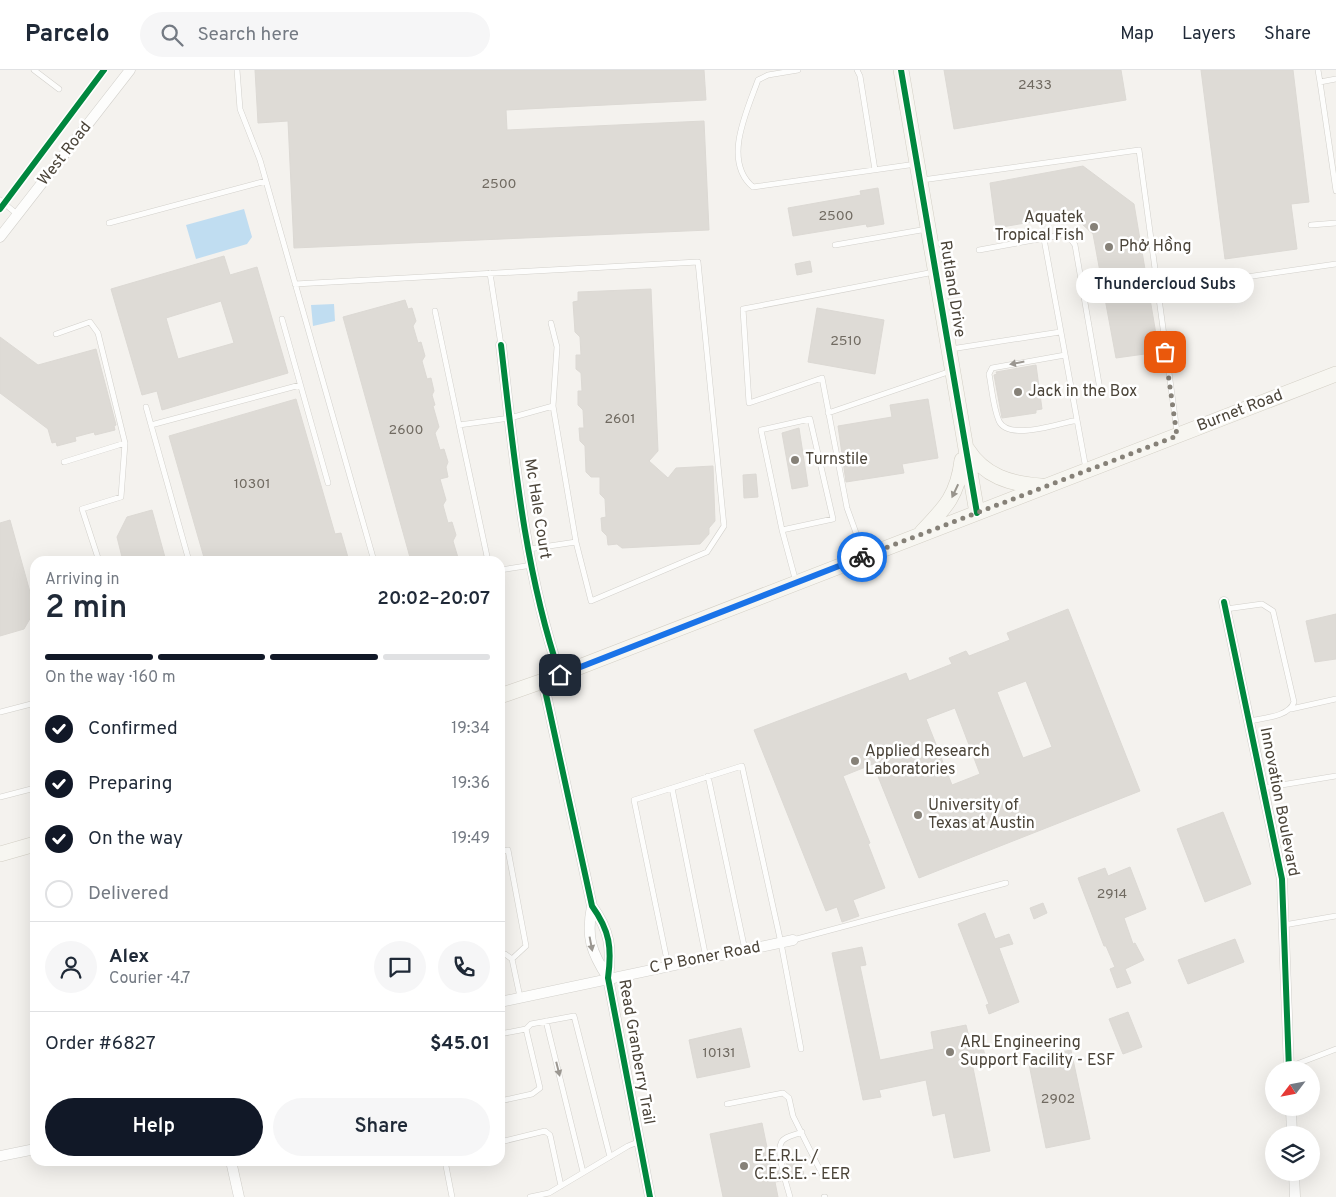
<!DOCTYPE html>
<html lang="en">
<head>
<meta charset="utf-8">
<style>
  :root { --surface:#fff; --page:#f6f6f7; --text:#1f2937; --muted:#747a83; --line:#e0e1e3; --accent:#111827 }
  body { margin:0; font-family:Overpass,sans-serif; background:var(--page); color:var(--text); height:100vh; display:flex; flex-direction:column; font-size:19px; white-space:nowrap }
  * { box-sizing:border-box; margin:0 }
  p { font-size:16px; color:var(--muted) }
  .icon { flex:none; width:28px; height:28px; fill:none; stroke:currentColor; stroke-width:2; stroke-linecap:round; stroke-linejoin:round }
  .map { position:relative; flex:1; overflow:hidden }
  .side { position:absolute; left:30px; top:486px; width:475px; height:610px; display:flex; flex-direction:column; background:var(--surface); border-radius:15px; box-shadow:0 5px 20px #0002 }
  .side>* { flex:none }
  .needle { width:32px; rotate:238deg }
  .tools { position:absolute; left:1265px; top:991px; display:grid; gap:10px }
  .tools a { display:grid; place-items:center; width:55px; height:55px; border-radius:50%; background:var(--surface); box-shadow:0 5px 20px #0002; font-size:25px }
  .pin { position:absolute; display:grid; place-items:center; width:42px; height:42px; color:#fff; margin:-21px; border-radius:10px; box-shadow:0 2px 8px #0006 }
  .courier { position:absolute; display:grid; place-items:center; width:50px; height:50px; margin:-25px; border:4px solid #1a73e8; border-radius:50%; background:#fff; color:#222; box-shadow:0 1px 6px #0007 }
  .bubble { position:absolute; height:35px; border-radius:18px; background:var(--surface); box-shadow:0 5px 20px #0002; font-size:16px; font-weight:600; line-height:35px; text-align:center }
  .overview em { font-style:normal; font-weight:600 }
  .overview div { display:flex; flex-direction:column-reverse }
  .overview { display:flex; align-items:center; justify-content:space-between; height:85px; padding:0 15px }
  h1 { font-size:32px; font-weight:600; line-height:38px }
  .bar { display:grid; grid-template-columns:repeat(4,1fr); gap:8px 5px; align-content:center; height:60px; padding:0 15px }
  .bar i { height:6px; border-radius:4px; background:var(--line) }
  .bar .active { background:var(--accent) }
  .bar p { grid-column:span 4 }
  .line { display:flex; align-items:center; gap:12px; padding:0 15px; border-top:1px solid var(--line) }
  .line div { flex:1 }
  .round { display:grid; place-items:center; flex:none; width:52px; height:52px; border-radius:26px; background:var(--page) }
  ol { padding:0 15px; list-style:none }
  li { display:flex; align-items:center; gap:15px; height:55px }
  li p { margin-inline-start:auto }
  li .icon { padding:5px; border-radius:50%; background:var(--accent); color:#fff; stroke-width:4 }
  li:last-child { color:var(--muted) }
  li i { width:28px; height:28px; border:2px solid var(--line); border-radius:50% }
  .action { display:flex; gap:10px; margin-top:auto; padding:10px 15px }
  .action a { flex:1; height:58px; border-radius:30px; background:var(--accent); color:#fff; font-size:20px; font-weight:600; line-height:58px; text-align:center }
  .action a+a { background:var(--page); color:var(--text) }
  header { display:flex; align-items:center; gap:30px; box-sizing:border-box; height:70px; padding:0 25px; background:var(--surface); border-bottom:1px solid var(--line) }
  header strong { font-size:24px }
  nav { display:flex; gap:28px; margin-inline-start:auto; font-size:18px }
  .search { width:350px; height:45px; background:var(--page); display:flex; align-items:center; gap:12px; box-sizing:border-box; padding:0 18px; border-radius:28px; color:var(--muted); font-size:19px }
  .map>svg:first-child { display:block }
  .water { fill:#c0ddf1 }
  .building { fill:#dedbd6; stroke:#dcd9d4; fill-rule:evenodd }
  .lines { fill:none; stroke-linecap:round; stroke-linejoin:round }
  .lane-casing { stroke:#d2d0cb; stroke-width:6 }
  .street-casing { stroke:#d2d0cb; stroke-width:11 }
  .secondary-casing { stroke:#d3cfc5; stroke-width:16 }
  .lane { stroke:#fdfdfc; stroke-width:5 }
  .street { stroke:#fdfdfc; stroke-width:10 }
  .secondary { stroke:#f7f6f1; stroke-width:15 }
  .cycleway-casing { stroke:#fff; stroke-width:9 }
  .cycleway { stroke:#00873e; stroke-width:6 }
  .oneway { fill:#9b9791 }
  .oneway2 { fill:#98948c }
  .done { stroke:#868178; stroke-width:5; stroke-dasharray:0 9 }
  .route { stroke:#1a73e8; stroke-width:6 }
  .poi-dot { fill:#868178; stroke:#fff; stroke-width:2 }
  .labels { text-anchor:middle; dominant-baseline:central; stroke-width:5; stroke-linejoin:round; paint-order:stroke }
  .number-label { font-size:14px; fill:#706a61 }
  .street-label { font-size:16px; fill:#4b4439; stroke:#fff }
  .poi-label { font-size:16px; fill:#4b4439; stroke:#fff; text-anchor:start }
</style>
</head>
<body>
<header>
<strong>Parcelo</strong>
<div class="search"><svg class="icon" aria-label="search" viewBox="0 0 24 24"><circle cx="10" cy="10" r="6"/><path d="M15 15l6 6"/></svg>Search here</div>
<nav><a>Map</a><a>Layers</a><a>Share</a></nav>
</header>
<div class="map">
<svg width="1336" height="1127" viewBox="0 0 1336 1127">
  <rect width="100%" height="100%" fill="#f4f2ee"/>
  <path class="water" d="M244 139 252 167 247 174 196 189 186 155Z
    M334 234 335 251 313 256 311 235Z"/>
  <path class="building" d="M255 0H704L706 30 506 40 507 60 704 51 709 160 294 178 288 51 258 53Z
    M944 0H1121L1126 30 954 59Z
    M1201 0H1293L1309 132 1291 134 1297 179 1225 189Z
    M1083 96 1134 134 1159 282 1116 288 1093 164 1072 145 996 158 990 113Z
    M878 118 884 154 867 157 866 154 793 166 788 138 861 125 860 121Z
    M224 186 230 205 257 197 288 303 162 340 157 321 142 325 111 219ZM221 231 234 273 178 289 166 248Z
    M810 191 812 202 797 205 795 194Z
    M651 219 658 381 649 391 668 408 676 398 713 396 715 451 709 458V464L700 474 622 478 617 474 608 475 607 466 602 461 601 448 606 447 605 429 600 424V407H591L586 402 585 376 580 371 579 358H584L583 340 578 335V321H582L581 303 576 299V285H581L580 267 575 262 573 232 578 231V222Z
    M405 230 408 239 412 238 416 251 413 256 418 273 421 272 425 286 422 291 427 309 431 308 434 321 432 325 435 335 433 336 439 357 435 363 440 380 444 379 448 392 446 397 448 407 440 409 446 430 443 435 448 453 452 452 456 465 453 471 459 491H411L343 247Z
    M817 238 884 250 875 304 808 292Z
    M0 267 38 295 96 279 116 355 114 356 115 360 95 365 94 362 75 367 76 371 57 376 56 372 52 373 48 359 0 323Z
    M1036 295 1042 339 1036 340V343L1002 348 994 305 997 304 996 302Z
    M296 329 335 464 341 463 349 491H205L169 366Z
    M928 329 938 388 902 394 904 403 846 412 838 356 892 347 890 335Z
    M799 358 808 416 792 419 782 363Z
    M756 404 758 427 744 428 743 405Z
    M152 440 166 491H123L117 467 127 447Z
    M10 450 35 540 24 559 0 566V453Z
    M1068 539 1140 721 919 808 873 694 843 706 870 773 868 774 885 818 853 830 859 846 842 852 837 837 826 841 754 660 906 603 909 611 952 594 949 588 966 581 969 586 1010 570 1007 563ZM1026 611 1052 677 1023 688 997 622ZM955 638 980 704 952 715 926 649Z
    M1336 544V589L1315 592 1306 551Z
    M1223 742 1251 814 1205 832 1177 759Z
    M1130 797 1146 839 1124 848 1133 874 1135 873 1144 890 1125 899 1131 913 1117 918 1110 899 1115 897 1106 876H1104L1078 808 1105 798 1108 806Z
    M1043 833 1047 843 1034 849 1030 838Z
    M985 843 995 869 1009 864 1013 874 999 878 1019 932 989 944 986 935 989 934 958 854Z
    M1235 869 1244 892 1188 914 1178 890Z
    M862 877 866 895 860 896 880 990 934 979 931 962 966 955 970 971 981 968 985 986 971 988 990 1081 954 1088 945 1043 933 1046 926 1010 879 1020 881 1027 863 1030 832 883Z
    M1128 942 1142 977 1123 984 1109 949Z
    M741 958 750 997 697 1008 689 970Z
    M1071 980 1090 1069 1046 1078 1028 989Z
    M762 1053 771 1097 777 1096 781 1111 775 1112 778 1127H723L710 1064Z
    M801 1090 804 1106 789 1109 786 1094Z"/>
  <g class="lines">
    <g class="lane-casing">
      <path id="lane" d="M34 0 59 19
        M237 0 240 39 260 90 374 491
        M798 0 768 5 758 10C747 41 722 91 753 117L916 94
        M857 0 860 6 875 100
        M1318 0 1320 12
        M1336 9 1320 12 1336 121
        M922 110 1139 80 1177 362
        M0 130 17 144
        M109 153 266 111
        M1311 155 1336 153
        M1044 169 1086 399
        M835 175 927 159
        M979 180 1067 164 1075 175 1101 325
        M490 203 501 275
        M1205 213 1336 194
        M295 214 698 192 724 456 707 482 591 531 576 472 529 479
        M435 241 459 355
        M282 249 328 413
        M551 253 557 277 553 336
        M56 264 90 252 98 263 125 373 121 427 82 439 99 491
        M951 279 1060 262
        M1065 285 992 298 989 304C992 319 993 337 999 351 1008 371 1059 354 1077 350
        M146 337 189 491
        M828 343 951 301
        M151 355 300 315
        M64 392 125 373
        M782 460 833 449 810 349 761 360 782 460 796 512
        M864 485 847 438 822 308 749 333 743 239 934 202
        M488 491 459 355 510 348 553 336 576 472
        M500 500 532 495
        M1226 539 1262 534 1273 541 1294 632C1289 647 1263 648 1249 651
        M1291 639 1336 629
        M0 642 35 633
        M708 706 745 880
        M672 718 706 888
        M1263 718 1336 706
        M0 727 35 718
        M500 781 508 780 526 876 512 889
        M1284 855 1336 846
        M793 870 1006 813
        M500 885 505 884 512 889 520 927
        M668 895 634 730 742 696 781 873 801 979
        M546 951 583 1102
        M500 964 526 959
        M1289 997 1336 979
        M500 1031 532 1024 540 1018 526 959 531 954 574 946 610 1087
        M727 1034 783 1023 789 1028 793 1046 823 1106
        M500 1072 545 1061 550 1065 561 1116
        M445 1091 452 1127
        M530 1127 549 1123 628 1076 638 1072
        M790 1127C787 1116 776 1083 781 1073 784 1066 796 1065 802 1062
        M824 1127H825"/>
    </g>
    <g class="street-casing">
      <path id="street" d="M0 167 130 0
        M501 275C514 386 524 499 560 605
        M1224 532 1282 809 1289 1000
        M543 611 592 836C610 861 612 878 608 908L650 1127
        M592 836C586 867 591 882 608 908
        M500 932 793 870
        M1291 1038 1292 1065
        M0 1086 35 1079
        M231 1091 239 1127
        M1294 1102 1295 1127"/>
    </g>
    <g class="secondary-casing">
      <path id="secondary" d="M901 0 977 443
        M967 379C984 406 1010 414 1041 416
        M922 462C945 438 958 425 962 390
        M500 626 543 611 1336 304
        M0 784 35 774"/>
    </g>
    <use href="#lane" class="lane"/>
    <use href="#street" class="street"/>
    <use href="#secondary" class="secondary"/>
    <g class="cycleway-casing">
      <path id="cycleway" d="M901 0 977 443
        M0 139 104 0
        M501 275C514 386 524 499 560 605
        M1224 532 1282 809 1289 1000
        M543 611 592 836C610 861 612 878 608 908L650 1127"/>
    </g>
    <use href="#cycleway" class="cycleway"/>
  </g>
  <defs><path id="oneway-solid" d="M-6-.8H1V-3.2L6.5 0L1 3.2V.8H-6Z" transform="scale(1.25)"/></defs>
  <g class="oneway">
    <use href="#oneway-solid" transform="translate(1017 293) rotate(169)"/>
    <use href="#oneway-solid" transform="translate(591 874) rotate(79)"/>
    <use href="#oneway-solid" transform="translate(558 999) rotate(76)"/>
  </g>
  <use class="oneway2" href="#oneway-solid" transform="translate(955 421) rotate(115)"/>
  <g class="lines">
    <path class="done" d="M862 487 1177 366 1165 282"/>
    <path class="route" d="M560 605 862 487"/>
  </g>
  <g class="poi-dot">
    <circle cx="1094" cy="157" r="5"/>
    <circle cx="1109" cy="177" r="5"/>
    <circle cx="1018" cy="322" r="5"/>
    <circle cx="795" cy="390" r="5"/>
    <circle cx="855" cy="691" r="5"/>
    <circle cx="918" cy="745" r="5"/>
    <circle cx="950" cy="982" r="5"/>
    <circle cx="744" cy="1096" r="5"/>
  </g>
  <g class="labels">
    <g class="number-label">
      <text x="1035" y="15">2433</text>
      <text x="499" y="114">2500</text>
      <text x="836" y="146">2500</text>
      <text x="846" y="271">2510</text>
      <text x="620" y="349">2601</text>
      <text x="406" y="360">2600</text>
      <text x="252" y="414">10301</text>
      <text x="1112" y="824">2914</text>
      <text x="719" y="983">10131</text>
      <text x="1058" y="1029">2902</text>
    </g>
    <g class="street-label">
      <text transform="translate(65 84) rotate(-52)">West Road</text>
      <text transform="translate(952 219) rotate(81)">Rutland Drive</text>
      <text transform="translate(1240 341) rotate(-21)">Burnet Road</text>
      <text transform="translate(537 439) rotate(81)">Mc Hale Court</text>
      <text transform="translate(1279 732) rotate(79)">Innovation Boulevard</text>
      <text transform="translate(705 888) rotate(-11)">C P Boner Road</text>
      <text transform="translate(636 982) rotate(80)">Read Granberry Trail</text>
    </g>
    <g class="poi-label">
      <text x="1084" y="148" text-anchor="end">Aquatek<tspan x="1084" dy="18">Tropical Fish</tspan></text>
      <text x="1119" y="177">Phở Hồng</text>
      <text x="1028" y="322">Jack in the Box</text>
      <text x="805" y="390">Turnstile</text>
      <text x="865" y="682">Applied Research<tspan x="865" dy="18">Laboratories</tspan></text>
      <text x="928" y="736">University of<tspan x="928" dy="18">Texas at Austin</tspan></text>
      <text x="960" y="973">ARL Engineering<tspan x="960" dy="18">Support Facility - ESF</tspan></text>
      <text x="754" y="1087">E.E.R.L. /<tspan x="754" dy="18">C.E.S.E. - EER</tspan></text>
    </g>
  </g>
</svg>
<div class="tools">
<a><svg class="needle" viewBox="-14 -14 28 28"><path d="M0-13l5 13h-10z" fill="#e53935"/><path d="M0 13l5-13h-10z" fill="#747a83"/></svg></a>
<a><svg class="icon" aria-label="layers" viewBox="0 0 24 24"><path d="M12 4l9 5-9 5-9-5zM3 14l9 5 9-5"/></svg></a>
</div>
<div class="pin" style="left:1165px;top:282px;background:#ea580c"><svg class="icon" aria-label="bag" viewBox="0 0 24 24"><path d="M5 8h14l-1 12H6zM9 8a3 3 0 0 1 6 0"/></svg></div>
<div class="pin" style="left:560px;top:605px;background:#1f2937"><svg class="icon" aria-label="home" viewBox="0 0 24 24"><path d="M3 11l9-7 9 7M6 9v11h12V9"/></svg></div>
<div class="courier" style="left:862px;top:487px"><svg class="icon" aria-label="bike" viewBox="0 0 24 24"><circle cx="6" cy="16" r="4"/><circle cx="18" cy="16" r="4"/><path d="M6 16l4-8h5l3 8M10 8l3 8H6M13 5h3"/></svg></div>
<div class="bubble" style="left:1076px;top:198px;width:178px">Thundercloud Subs</div>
<section class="side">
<div class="overview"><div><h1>2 min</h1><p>Arriving in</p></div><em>20:02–20:07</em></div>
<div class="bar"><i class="active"></i><i class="active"></i><i class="active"></i><i></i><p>On the way · 160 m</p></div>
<ol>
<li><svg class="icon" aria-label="check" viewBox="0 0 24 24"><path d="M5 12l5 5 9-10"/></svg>Confirmed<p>19:34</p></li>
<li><svg class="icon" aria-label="check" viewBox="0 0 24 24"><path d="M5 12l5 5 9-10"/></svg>Preparing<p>19:36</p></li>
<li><svg class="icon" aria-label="check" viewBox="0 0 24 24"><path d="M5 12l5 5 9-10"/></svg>On the way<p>19:49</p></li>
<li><i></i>Delivered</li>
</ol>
<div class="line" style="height:90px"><a class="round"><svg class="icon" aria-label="person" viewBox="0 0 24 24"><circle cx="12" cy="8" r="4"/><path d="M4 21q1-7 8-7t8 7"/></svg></a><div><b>Alex</b><p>Courier · 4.7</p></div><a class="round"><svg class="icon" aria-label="chat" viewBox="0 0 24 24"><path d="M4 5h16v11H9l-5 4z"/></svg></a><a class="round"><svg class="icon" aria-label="phone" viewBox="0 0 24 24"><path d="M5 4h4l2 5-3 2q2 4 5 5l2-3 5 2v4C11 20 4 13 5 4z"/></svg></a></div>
<div class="line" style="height:65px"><div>Order #6827</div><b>$45.01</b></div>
<div class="action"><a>Help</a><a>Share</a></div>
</section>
</div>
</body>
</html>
